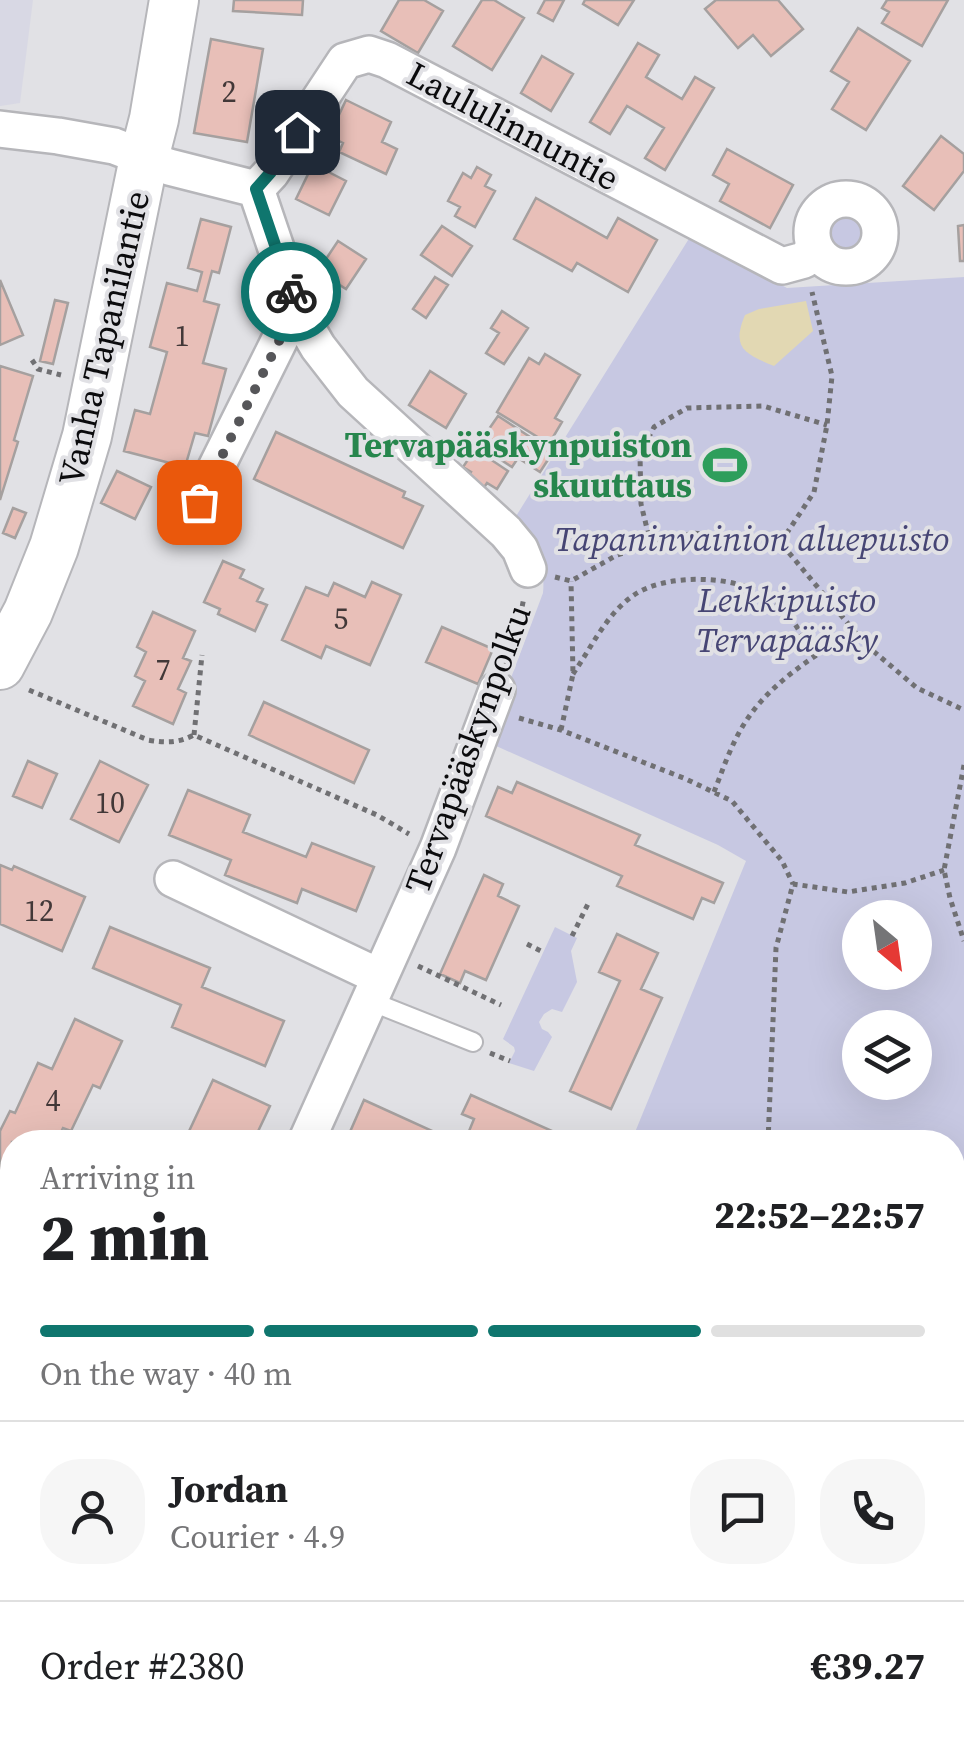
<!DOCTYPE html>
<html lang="en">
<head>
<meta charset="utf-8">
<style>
  :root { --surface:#fff; --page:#f6f6f6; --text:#202124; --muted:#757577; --line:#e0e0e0; --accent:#0f766e }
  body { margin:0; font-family:"Source Serif 4",serif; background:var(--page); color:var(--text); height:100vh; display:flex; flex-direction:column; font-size:38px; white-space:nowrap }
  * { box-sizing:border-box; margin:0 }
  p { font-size:32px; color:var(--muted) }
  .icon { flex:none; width:55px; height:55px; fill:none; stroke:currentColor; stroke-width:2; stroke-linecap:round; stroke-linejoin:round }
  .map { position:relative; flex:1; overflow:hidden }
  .panel { position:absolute; left:0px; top:1130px; width:965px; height:622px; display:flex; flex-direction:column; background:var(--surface); border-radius:40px 40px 0 0; box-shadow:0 10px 40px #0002 }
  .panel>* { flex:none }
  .needle { width:65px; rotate:151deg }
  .controls { position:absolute; left:842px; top:900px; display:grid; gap:20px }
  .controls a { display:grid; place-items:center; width:90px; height:90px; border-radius:50%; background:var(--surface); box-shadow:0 10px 40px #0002; font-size:50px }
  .pin { position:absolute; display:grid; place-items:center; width:85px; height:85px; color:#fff; margin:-42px; border-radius:20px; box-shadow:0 5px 15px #0006 }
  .courier { position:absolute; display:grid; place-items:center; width:100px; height:100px; margin:-50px; border:8px solid #0f766e; border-radius:50%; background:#fff; color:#222; box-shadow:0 2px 12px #0007 }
  .head em { font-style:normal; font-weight:800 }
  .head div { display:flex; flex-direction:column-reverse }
  .head { display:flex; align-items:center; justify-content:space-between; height:170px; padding:0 40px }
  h1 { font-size:65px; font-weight:800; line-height:75px }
  .bar { display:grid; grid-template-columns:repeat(4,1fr); gap:15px 10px; align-content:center; height:120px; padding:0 40px }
  .bar i { height:12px; border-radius:8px; background:var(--line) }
  .bar .current { background:var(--accent) }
  .bar p { grid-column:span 4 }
  .line { display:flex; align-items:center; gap:25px; padding:0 40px; border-top:2px solid var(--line) }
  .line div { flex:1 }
  .round { display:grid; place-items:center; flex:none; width:105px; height:105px; border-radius:40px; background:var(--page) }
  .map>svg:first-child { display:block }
  .built { fill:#d8d8e4 }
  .green { fill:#c7c8e2; fill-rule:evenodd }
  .sand { fill:#e2d8b3 }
  .building { fill:#e8bfb8; stroke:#a5a09f; stroke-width:2.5 }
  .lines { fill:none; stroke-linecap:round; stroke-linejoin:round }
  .lane-casing { stroke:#b6b6ba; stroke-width:22 }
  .street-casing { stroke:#b6b6ba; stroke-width:40 }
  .secondary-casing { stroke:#b6b6ba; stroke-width:52 }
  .path { stroke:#707073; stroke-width:5; stroke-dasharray:5 5; stroke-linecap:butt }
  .lane { stroke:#fff; stroke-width:18 }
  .street { stroke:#fff; stroke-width:35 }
  .secondary { stroke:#fff; stroke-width:48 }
  .done { stroke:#565659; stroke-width:10; stroke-dasharray:0 18 }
  .route { stroke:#0f766e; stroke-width:12 }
  .labels { text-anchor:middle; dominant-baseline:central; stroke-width:8; stroke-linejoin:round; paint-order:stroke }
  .number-label { font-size:30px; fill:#423838 }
  .street-label { font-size:35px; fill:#0b0b0d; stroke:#e1e1e5 }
  .leisure-label { font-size:35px; font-weight:bold; fill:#27864d; stroke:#e1e1e5; text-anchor:end }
  .park-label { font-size:35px; font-style:italic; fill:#464574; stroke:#e1e1e5 }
</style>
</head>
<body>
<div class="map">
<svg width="964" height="1751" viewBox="0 0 964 1751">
  <rect width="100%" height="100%" fill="#e1e1e5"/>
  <path class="built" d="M0 0H33L20 103 0 106Z"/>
  <path class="green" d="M824 235a21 21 0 1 1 42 0a21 21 0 1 1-42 0Z
    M690 237 787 288 964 277V1397L952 1396V1142H631L746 861 718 845 494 745 506 691 543 593C546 560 533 546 513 521ZM860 918H915V972H860ZM860 1028H915V1082H860Z
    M555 927 577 938 571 951 577 982 562 1012 552 1009 544 1014 539 1022 542 1029 548 1032 552 1037 534 1071 509 1063 515 1051 514 1047 503 1039Z
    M953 1405 964 1406V1636L953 1621Z"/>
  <path class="sand" d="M806 301 813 331 774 366C745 354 731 348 745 315L759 309Z"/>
  <path class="building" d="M234 0H303L302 15 233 11Z
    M399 0H424L443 11 418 53 381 31Z
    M482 0H494L524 18 492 70 453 46Z
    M545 0H564L553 21 538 13Z
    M585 0H634L618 25 583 4Z
    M716 0H778L803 29 771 56 753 35 738 48 705 9Z
    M887 0H948L922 46 882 23 889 12 882 8Z
    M858 28 910 61 866 130 832 109 849 82 831 71Z
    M211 39 263 49 247 142 194 133Z
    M638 43 659 55 646 77 682 99 695 77 714 88 665 170 645 158 664 128 627 106 610 134 590 122Z
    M542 56 573 74 551 111 521 93Z
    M346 100 391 122 382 142 397 149 386 174 339 152 343 143 329 136Z
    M941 136 964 154V171L934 210 903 186Z
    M727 149 793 185 770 228 720 201 729 184 713 175Z
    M313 164 346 181 329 215 296 199Z
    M477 167 491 175 485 186 495 191 475 227 455 216 460 207 448 201 463 173 471 178Z
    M536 198 607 238 618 218 657 240 628 292 577 263 572 271 514 239Z
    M201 219 231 227 219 273 212 271 204 301 219 305 203 363 226 369 208 436 195 433 185 467 124 451 135 410 150 414 167 352 150 347 167 283 197 291 202 272 188 268Z
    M964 225V261H960L958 226Z
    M442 226 472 246 452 276 421 255Z
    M338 241 366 259 346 289 318 271Z
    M435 277 448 285 426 318 413 309Z
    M0 280 23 335 0 345Z
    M55 300 68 303 53 364 40 361Z
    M502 311 528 328 504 364 486 353 499 333 491 328Z
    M545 354 580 375 555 418 562 422 549 444 497 412 529 358 539 364Z
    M0 366 33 376 14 440 18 442 0 500Z
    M430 371 466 394 446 428 409 405Z
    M498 416 553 452 540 472 518 458 512 467 478 445Z
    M276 432 405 492 403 497 423 506 403 548 254 479Z
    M475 449 508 471 497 489 487 483 483 489 467 478 471 472 463 467Z
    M117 471 151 487 135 519 101 503Z
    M13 508 26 513 15 538 3 533Z
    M223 561 244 570 240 578 263 589 257 601 267 605 255 631 218 614 220 609 204 602Z
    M372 582 401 595 370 665 326 646 321 658 282 640 306 587 328 596 334 583 365 597Z
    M153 612 195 631 183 658 191 661 178 689 186 693 173 724 133 706 145 681 135 676 146 652 137 647Z
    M442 627 493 649 478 684 426 662Z
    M264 702 369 750 354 783 249 735Z
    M28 761 57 774 42 808 13 796Z
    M100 761 148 785 119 842 71 819Z
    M517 782 640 835 635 845 723 883 714 903 702 898 693 919 617 886 622 876 486 816 498 787 512 793Z
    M188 790 250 815 243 832 306 857 312 843 374 867 356 911 302 889 297 903 225 875 231 860 169 835Z
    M0 865 12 870 14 866 85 897 62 951 0 924Z
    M484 875 503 884 498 896 519 906 486 980 465 971 460 983 440 974Z
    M110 927 210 968 202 987 284 1021 265 1066 172 1027 181 1005 93 968Z
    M617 934 658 953 641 989 662 998 611 1109 570 1091 620 981 599 972Z
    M75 1019 122 1041 100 1088 93 1085 71 1131 63 1128 56 1142H12V1185L0 1179V1131L10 1111 15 1113 38 1063 52 1069Z
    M213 1080 270 1106 253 1142H184Z
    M471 1095 570 1139 568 1142 465 1141 474 1119 462 1114Z
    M364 1100 439 1134 435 1142H350L346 1141Z
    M12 1583V1622L0 1625V1586Z
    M952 1663 964 1679V1718L952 1726Z
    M224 1740H282L286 1748 278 1751H239L235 1741 226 1744Z
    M361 1740H441L444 1742 435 1751H371Z
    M447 1740H494L483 1751H458Z"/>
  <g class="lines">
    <g class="lane-casing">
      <path id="lane" d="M370 1001 473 1042"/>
    </g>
    <g class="street-casing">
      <path id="street" d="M0 129 58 136 114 146 169 167 256 189 298 313 318 347 353 392 506 532 520 549 528 569
        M256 189 271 173 345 61 369 54 387 60 782 266 804 260 815 248
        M812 233a34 34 0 1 1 68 0a34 34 0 1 1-68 0Z
        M199 502 284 331 298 313
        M173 879 380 977
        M306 1142 438 848 497 690
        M0 1274 10 1281 12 1290
        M106 1740 109 1751
        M715 1740 723 1751
        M545 1751 557 1740"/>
    </g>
    <g class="secondary-casing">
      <path id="secondary" d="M0 665 28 612 54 547 87 436 144 158 154 119 174 0"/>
    </g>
    <path class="path" d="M32 360 38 369 61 375
      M781 542 814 492 827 425 832 376 812 292
      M651 545 641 504 640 455 654 427 687 408 763 406 827 425
      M555 577 571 581 617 555 693 533 780 542 865 644 917 688 964 710
      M506 664 519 623 524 597
      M573 674C591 648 607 613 634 595 666 573 734 575 767 596 790 609 801 635 814 656
      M29 690 148 740C166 743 178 743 194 735L377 815 409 834
      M519 718 561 730 686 779 732 801 782 861 793 884
      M561 730 573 674 571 581
      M194 735 202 655
      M964 765 944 870 950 898 964 941
      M714 792C723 769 732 742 746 721 772 681 815 656 854 631
      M572 936 588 904
      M527 944 543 952
      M418 966 501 1005
      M490 1053 510 1061
      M768 1142 776 948 793 884 848 892 905 883 944 870
      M952 1266 964 1220
      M952 1399 964 1400
      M938 1740 940 1751
      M341 1745 346 1740
      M205 1751 222 1740"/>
    <use href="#lane" class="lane"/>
    <use href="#street" class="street"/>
    <use href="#secondary" class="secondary"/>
  </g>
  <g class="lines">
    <path class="done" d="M199 502 284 331 298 313 291 292"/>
    <path class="route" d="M291 292 256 189 271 172 297 132"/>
  </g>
  <defs>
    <g id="stadium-bare" transform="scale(3.45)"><path d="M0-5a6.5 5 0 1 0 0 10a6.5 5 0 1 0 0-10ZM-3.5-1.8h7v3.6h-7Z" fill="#2e9e5b" stroke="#e1e1e5" stroke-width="2.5" paint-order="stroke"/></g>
  </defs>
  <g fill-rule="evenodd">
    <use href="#stadium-bare" x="725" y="465"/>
  </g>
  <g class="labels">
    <g class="number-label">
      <text x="229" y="91">2</text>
      <text x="182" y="335">1</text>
      <text x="341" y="618">5</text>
      <text x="163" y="669">7</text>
      <text x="110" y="802">10</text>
      <text x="39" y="910">12</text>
      <text x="53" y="1100">4</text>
    </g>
    <g class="street-label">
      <text transform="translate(513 126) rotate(28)">Laululinnuntie</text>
      <text transform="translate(104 338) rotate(-77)">Vanha Tapanilantie</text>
      <text transform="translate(468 749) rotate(-70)">Tervapääskynpolku</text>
    </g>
    <g class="leisure-label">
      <text x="692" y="445">Tervapääskynpuiston<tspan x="692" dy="40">skuuttaus</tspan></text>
    </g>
    <g class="park-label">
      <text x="752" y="539">Tapaninvainion aluepuisto</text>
      <text x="787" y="600">Leikkipuisto<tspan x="787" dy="40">Tervapääsky</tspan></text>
    </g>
  </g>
</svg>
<div class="controls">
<a><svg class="needle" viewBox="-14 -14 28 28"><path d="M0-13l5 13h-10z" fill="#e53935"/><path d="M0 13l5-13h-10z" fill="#757577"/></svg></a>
<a><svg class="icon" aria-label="layers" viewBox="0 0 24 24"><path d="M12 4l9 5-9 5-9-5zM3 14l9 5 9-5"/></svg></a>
</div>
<div class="pin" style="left:199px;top:502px;background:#ea580c"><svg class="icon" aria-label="bag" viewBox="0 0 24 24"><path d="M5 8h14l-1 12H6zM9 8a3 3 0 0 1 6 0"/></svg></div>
<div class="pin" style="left:297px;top:132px;background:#1f2937"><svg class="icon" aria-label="home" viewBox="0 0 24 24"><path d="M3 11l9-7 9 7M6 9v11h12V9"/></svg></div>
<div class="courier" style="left:291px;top:292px"><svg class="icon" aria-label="bike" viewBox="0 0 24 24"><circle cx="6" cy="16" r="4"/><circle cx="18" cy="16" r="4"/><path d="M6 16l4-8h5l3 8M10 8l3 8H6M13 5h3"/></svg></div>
<section class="panel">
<div class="head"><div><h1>2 min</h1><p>Arriving in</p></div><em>22:52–22:57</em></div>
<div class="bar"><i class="current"></i><i class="current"></i><i class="current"></i><i></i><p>On the way · 40 m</p></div>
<div class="line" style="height:180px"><a class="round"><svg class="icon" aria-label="person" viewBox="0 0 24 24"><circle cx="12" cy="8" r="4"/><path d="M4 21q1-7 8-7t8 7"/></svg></a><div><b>Jordan</b><p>Courier · 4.9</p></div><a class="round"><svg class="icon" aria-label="chat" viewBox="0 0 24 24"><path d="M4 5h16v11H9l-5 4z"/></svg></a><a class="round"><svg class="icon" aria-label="phone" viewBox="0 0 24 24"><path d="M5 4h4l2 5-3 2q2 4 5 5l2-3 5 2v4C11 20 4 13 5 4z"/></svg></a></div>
<div class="line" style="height:130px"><div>Order #2380</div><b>€39.27</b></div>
</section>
</div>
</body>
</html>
